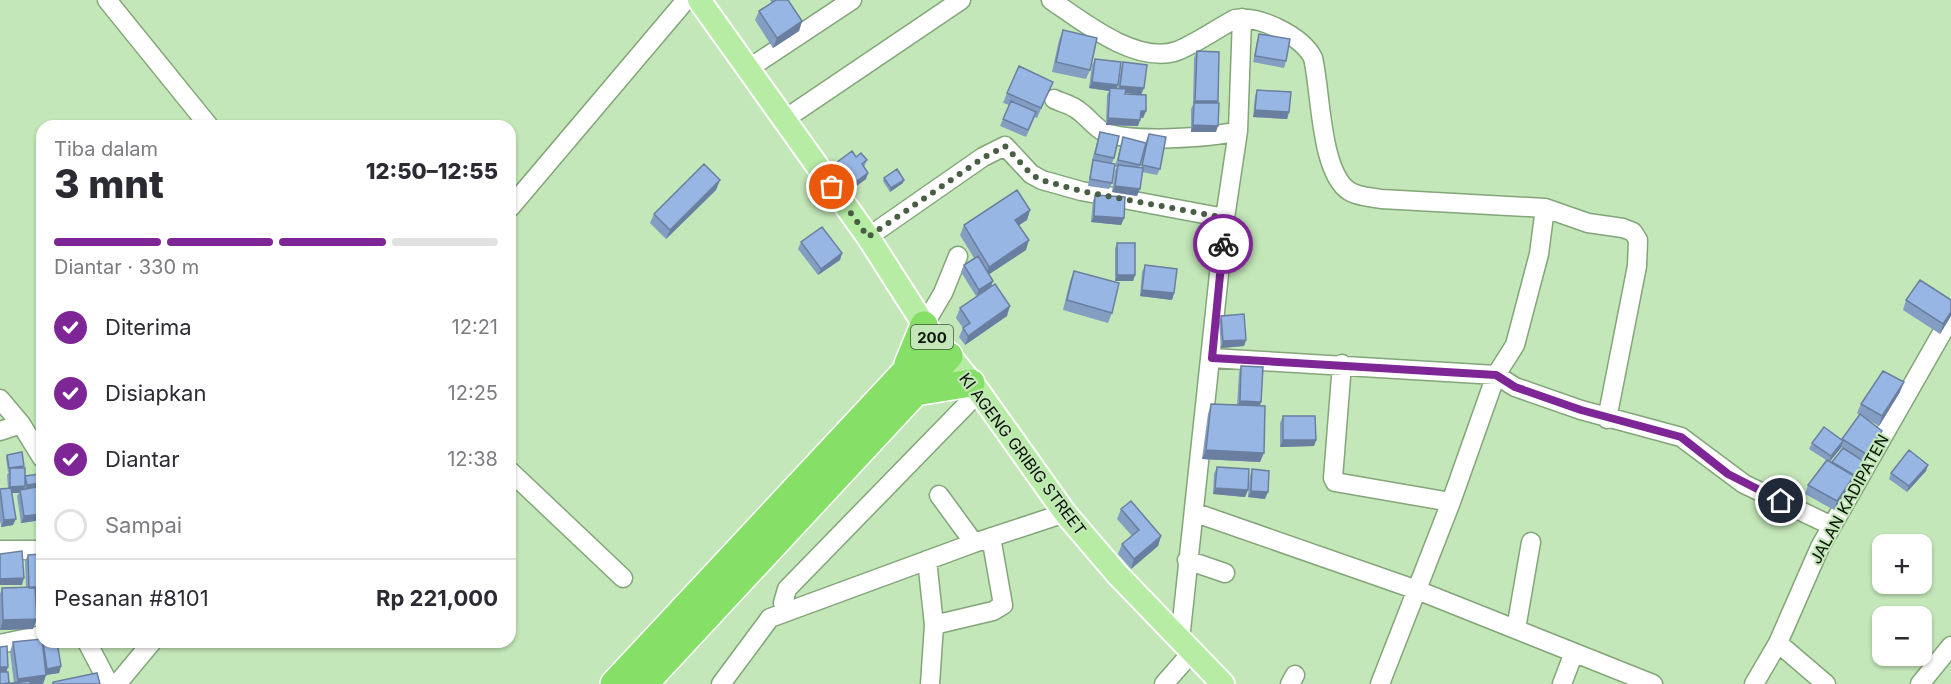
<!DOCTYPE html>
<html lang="id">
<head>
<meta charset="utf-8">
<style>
  :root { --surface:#fff; --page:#f7f7f7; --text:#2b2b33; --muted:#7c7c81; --line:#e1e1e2; --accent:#7e2695 }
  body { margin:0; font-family:Inter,sans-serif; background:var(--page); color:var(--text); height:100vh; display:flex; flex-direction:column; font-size:22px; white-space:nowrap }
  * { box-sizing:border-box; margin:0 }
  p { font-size:20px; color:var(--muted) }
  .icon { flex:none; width:33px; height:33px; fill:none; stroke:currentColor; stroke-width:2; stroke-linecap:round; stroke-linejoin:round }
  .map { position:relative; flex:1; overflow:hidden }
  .panel { position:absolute; left:36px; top:120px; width:480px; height:528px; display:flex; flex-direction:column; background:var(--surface); border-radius:18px; box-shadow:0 2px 4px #0004 }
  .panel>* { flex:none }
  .controls { position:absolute; left:1872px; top:534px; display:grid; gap:12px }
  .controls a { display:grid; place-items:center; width:60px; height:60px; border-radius:12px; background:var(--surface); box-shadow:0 2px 4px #0004; font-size:30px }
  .pin { position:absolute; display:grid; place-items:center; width:51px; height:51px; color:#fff; margin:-26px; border:3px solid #fff; border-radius:50%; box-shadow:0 2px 6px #0007 }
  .courier { position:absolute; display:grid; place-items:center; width:60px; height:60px; margin:-30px; border:4px solid #7e2695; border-radius:50%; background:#fff; color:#222; box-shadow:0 2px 8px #0007 }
  .head em { font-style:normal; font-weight:800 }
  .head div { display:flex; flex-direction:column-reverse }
  .head { display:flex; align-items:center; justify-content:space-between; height:102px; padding:0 18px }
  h1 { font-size:39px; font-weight:800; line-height:45px }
  .bar { display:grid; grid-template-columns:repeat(4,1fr); gap:9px 6px; align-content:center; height:72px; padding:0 18px }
  .bar i { height:8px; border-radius:4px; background:var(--line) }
  .bar .selected { background:var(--accent) }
  .bar p { grid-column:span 4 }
  .line { display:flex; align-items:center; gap:15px; padding:0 18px; border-top:2px solid var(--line) }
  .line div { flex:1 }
  ol { padding:0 18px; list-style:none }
  li { display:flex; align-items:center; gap:18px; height:66px }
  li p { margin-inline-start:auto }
  li .icon { padding:6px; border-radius:50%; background:var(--accent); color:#fff; stroke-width:4 }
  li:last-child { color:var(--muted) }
  li i { width:33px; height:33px; border:3px solid var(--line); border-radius:50% }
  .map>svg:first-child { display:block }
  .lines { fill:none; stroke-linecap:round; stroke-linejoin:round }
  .minor-casing { stroke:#83a579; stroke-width:21 }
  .major-casing { stroke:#fff; stroke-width:26 }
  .highway-casing { stroke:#fff; stroke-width:30 }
  .minor { stroke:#fff; stroke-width:18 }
  .major { stroke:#b6eca4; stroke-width:22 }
  .highway { stroke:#86e068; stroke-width:27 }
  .wall { fill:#839dc3; fill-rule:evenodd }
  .shaded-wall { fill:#6a7f9f }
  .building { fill:#98b6e3; stroke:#6a7f9f; stroke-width:1.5 }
  .done { stroke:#495e44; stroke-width:6; stroke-dasharray:0 10.8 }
  .route { stroke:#7e2695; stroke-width:8 }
  .labels { text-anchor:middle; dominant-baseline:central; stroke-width:4.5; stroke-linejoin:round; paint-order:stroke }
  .shield { fill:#c3e7b8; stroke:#40533b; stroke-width:1.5 }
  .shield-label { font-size:15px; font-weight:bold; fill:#081405 }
  .street-label { font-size:16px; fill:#081405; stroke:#c3e7b8 }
</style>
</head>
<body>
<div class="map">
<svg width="1951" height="684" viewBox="0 0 1951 684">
  <rect width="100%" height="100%" fill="#c3e7b8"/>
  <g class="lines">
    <g class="minor-casing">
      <path id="minor" d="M107 0 209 126
        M1051 0C1083 22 1137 65 1177 51 1197 43 1216 29 1235 19 1259 15 1302 36 1313 58 1321 91 1320 172 1349 191 1358 197 1371 197 1381 199L1545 208 1588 223 1623 228 1633 232 1638 240 1637 266 1607 419
        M748 69 852 0
        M1054 99C1062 103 1073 105 1079 111 1088 117 1094 127 1104 132 1130 143 1210 138 1238 131
        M785 119 961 0
        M510 208 686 0
        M868 237 983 157 1005 146 1031 174 1042 180 1081 191 1225 218
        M924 325 943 293 958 256
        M1211 358 1496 375 1515 387 1581 410 1681 437 1744 484 1832 526
        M1342 364 1333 478 1335 482 1451 502
        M0 399 21 424 42 458
        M0 431 21 424
        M510 471 623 578
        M939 495 974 543
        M1196 513 1417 590 1653 684
        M0 550H42
        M927 560 934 625 930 684
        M1187 560 1225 573
        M786 612 783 603 787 589 979 392
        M934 625 993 611 1003 605 991 537
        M1516 629 1531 542
        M1180 640 1225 218 1238 131 1242 18
        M87 642 109 684
        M1778 643 1826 684
        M0 644 42 635
        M117 684 152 642
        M721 684 770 618 974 543 1065 513
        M1164 684 1192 652
        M1290 684 1295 675
        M1380 684 1451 502 1496 375 1515 345 1539 254 1545 208
        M1562 684 1573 655
        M1754 684 1778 643 1820 547 1951 317
        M1920 684 1951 646"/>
    </g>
    <g class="major-casing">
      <path id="major" d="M699 0 868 237 923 323 979 392 1065 513 1117 574 1223 684"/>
    </g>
    <g class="highway-casing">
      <path id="highway" d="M908 364 924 325
        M916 392 971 383
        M614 684 906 371 937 343
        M644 684 949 356"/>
    </g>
    <use href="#minor" class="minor"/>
    <use href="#major" class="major"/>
    <use href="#highway" class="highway"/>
  </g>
  <path class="wall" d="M770 0H776L802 21 799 31 773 48 755 20 759 11 772 3Z
    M1063 30 1090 70 1086 79 1052 72 1059 40Z
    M1259 34 1286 61 1284 68 1253 62 1257 41Z
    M1197 51 1217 103 1216 132H1191V109L1193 105 1194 58Z
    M1095 59 1117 89H1118L1121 69 1123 62 1125 94 1146 111 1143 118H1140L1138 126 1106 125 1107 95 1109 91 1089 88 1092 65Z
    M1257 90 1289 112 1287 119 1253 117 1255 96Z
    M1049 91 1037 118 1035 117 1026 137 1000 126 1009 105 1003 103 1007 93Z
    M1100 132 1114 158 1112 163V183L1109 189 1088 186 1091 167 1093 160H1092Z
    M1149 134 1160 169 1157 175 1142 172 1137 196 1112 192 1115 171 1117 167H1115L1123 137 1146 143 1139 168H1141L1146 141Z
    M856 157 867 160 864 167 868 173 866 179 851 190 843 180 838 184 830 173 832 166Z
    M884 178 903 183 890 192 883 181Z
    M716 190 666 239 650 223 654 214Z
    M1095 195 1124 218 1121 225 1091 222 1093 201Z
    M1030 210 1027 220 1019 225 1026 250 989 274 976 296 961 272 964 265 974 258 960 235 964 225Z
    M801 242 842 253 840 260 818 275 798 249Z
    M1117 243 1135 275 1133 281H1115V249Z
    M1145 265 1174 293 1172 300 1140 296 1142 272Z
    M1074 271 1112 313 1108 323 1063 310 1070 281Z
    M1906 300H1951V316L1940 334 1903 310Z
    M960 308 1007 316 965 345 959 337 963 328 956 318Z
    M1221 316 1246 340 1244 346 1221 348 1219 322Z
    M1241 366 1260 406V462L1202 459 1208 414 1211 404 1237 405 1239 373Z
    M1900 392 1879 426 1865 418 1879 438 1864 460 1844 449 1865 462 1862 469 1852 480 1850 485 1834 510 1805 494 1808 485 1826 460 1809 449 1812 443 1842 440 1859 415 1857 413 1861 404ZM1841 447 1843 448 1832 463 1830 462Z
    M1283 416 1316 440 1314 446 1280 447V423Z
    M7 455 24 468 25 477 41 483 40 487 42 490V520L21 523 17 496 19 493H12L13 525 1 527V522L0 524V489L8 488 7 475 9 472H8L6 458Z
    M1928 465 1926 471 1907 492 1889 479 1891 473Z
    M1217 467 1248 490 1245 497 1213 494 1214 474Z
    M1252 469 1265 499 1248 497 1250 476Z
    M1121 509 1161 536 1158 546 1131 569 1118 554 1122 544 1132 536 1117 519Z
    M28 555 42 594H35L33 629 0 630V594L2 588H26L25 561Z
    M42 639 61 666 59 673 46 675 43 684H0L8 667 6 672 9 683H14L10 652 13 642Z"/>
  <path class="shaded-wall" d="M802 21 799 31 773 48 777 38Z
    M1092 82 1118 85 1116 91 1110 88 1109 91 1089 88Z
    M1120 86 1144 88 1141 95 1118 92Z
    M1195 101H1218L1216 108 1194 105Z
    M1255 110 1289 112 1287 119 1253 117Z
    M1141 111H1146L1143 118 1138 117Z
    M1108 118 1140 120 1138 126 1106 125Z
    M1193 125 1218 126 1216 132H1191Z
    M868 173 866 179 851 190 853 184Z
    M845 174 843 180 838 184 841 177Z
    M720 180 716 190 666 239 670 230Z
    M904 180 903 183 890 192 891 188Z
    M1115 186 1140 189 1137 196 1112 192Z
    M1030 210 1027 220 1012 230 1015 220Z
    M1094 216 1124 218 1121 225 1091 222Z
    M1029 240 1026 250 985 277 989 267Z
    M842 253 840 260 818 275 821 269Z
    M1117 275H1135L1133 281H1115Z
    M993 281 991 287 976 296 979 290Z
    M1142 290 1174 293 1172 300 1140 296Z
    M1010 306 1007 316 965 345 968 336Z
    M1951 312V316L1940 334 1943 324Z
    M1246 340 1244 346 1221 348 1223 341Z
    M1904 382 1900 392 1879 426 1882 416Z
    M1240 401 1261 402 1259 409 1237 408Z
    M1882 431 1879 438 1864 460 1866 454Z
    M1283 440H1316L1314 446 1280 447Z
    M1843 441 1841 448 1829 462 1831 456Z
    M1206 450 1264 453 1260 462 1202 459Z
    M1865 462 1862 469 1852 480 1850 485 1834 510 1837 501 1854 475Z
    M1928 465 1926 471 1907 492 1909 486Z
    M41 483 40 487 26 489 27 485Z
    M25 486 23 493 20 490 19 493H8L10 487Z
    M1215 488 1248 490 1245 497 1213 494Z
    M1251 491 1268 492 1265 499 1248 497Z
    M42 514V520L21 523 24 516Z
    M16 519 13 525 1 527 4 520Z
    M1161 536 1158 546 1131 569 1134 559Z
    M24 578 22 585H0V579Z
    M42 587V594H26L29 588Z
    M37 619 33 629 0 630 3 620Z
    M61 666 59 673 45 675 47 669Z
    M0 667H8L6 673H0Z
    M46 675 43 684H16L18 679Z"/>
  <path class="building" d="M776 0H788L802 21 777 38 759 11Z
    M1063 30 1097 38 1090 70 1056 62Z
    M1259 34 1290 39 1286 61 1255 56Z
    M1197 51 1219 52 1218 101H1195Z
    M1095 59 1121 62 1118 85 1092 82Z
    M1123 62 1147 65 1144 88 1120 86Z
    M1019 66 1053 82 1041 108 1007 93Z
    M1110 88 1126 89 1125 94 1146 95V111H1141L1140 120 1108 118Z
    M1257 90 1291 92 1289 112 1255 110Z
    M1011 101 1036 112 1028 130 1003 119Z
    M1194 103H1219L1218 126 1193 125Z
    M1100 132 1119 136 1114 158 1095 154Z
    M1149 134 1166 137 1160 169 1142 165Z
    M1123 137 1146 143 1140 165 1118 160Z
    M852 151 856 157 861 153 867 160 862 164 868 173 853 184 845 174 841 177 832 166Z
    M1093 160 1115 164 1112 183 1090 179Z
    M704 164 720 180 670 230 654 214Z
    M1118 165 1143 168 1140 189 1115 186Z
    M897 169 904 180 891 188 884 178Z
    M1017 190 1030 210 1015 220 1029 240 989 267 964 225Z
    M1095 195 1125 197 1124 218 1094 216Z
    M822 227 842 253 821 269 801 242Z
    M1117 243H1135V275H1117Z
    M978 256 993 281 979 290 964 265Z
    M1145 265 1177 269 1174 293 1142 290Z
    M1074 271 1119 283 1112 313 1067 300Z
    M1920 280 1951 300V312L1943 324 1906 300Z
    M995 284 1010 306 968 336 963 328 970 323 960 308Z
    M1244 314 1246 340 1223 341 1221 316Z
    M1241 366 1263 367 1261 402 1240 401Z
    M1883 371 1904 382 1882 416 1861 404Z
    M1211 404 1265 406 1264 453 1206 450Z
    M1860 414 1882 431 1866 454 1842 439Z
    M1283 416H1315L1316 440H1283Z
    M1824 427 1843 441 1831 456 1812 443Z
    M1843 448 1865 462 1854 475 1832 462Z
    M1909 450 1928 465 1909 486 1891 473Z
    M22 452 24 466 9 468 7 455Z
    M1827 460 1854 476 1837 501 1808 485Z
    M1217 467 1249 469 1248 490 1215 488Z
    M10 468H25V486L10 487Z
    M1252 469 1269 471 1268 492 1251 491Z
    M40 474 41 483 27 485 25 476Z
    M42 486V514L24 516 20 490Z
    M11 488 16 519 4 520 0 489Z
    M1131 501 1161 536 1134 559 1122 544 1139 530 1121 509Z
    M22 551 24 578 0 579V554Z
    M42 554V587L29 588 28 555Z
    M35 587 37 619 3 620 2 588Z
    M42 639 46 675 18 679 13 642Z
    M43 642H57L61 666 47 669Z
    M7 646 8 667H0V647Z
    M0 672H8L9 683 0 684Z
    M97 673 100 684H53V682Z
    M30 681V684H3Z"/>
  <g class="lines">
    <path class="done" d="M832 187 868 237 983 158 1005 146 1031 174 1041 180 1081 191 1225 218 1223 244"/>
    <path class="route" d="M1223 244 1212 358 1496 375 1515 387 1581 410 1681 437 1728 474 1781 501"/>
  </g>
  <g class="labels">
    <rect class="shield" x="911" y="325" width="42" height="24" rx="4.5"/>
    <g class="shield-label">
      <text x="932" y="337">200</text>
    </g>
    <g class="street-label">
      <text transform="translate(1023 454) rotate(53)">KI AGENG GRIBIG STREET</text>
      <text transform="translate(1849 499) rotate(-61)">JALAN KADIPATEN</text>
    </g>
  </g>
</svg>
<div class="controls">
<a>+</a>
<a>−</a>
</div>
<div class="pin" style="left:832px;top:187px;background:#ea580c"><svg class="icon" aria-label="bag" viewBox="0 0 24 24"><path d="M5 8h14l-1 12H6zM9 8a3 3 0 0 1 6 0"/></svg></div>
<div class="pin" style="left:1781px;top:501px;background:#1f2937"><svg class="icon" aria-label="home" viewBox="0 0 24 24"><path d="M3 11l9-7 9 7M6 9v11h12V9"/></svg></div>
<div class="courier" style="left:1223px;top:244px"><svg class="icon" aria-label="bike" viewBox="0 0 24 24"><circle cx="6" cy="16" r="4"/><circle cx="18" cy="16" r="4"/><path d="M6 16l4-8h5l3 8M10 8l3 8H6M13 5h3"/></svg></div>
<section class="panel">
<div class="head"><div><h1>3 mnt</h1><p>Tiba dalam</p></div><em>12:50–12:55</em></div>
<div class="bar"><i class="selected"></i><i class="selected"></i><i class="selected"></i><i></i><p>Diantar · 330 m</p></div>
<ol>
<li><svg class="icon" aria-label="check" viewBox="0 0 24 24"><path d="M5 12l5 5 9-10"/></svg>Diterima<p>12:21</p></li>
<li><svg class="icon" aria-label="check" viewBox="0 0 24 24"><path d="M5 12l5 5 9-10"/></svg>Disiapkan<p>12:25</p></li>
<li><svg class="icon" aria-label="check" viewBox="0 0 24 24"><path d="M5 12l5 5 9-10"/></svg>Diantar<p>12:38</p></li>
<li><i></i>Sampai</li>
</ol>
<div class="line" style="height:78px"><div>Pesanan #8101</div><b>Rp 221,000</b></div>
</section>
</div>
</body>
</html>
